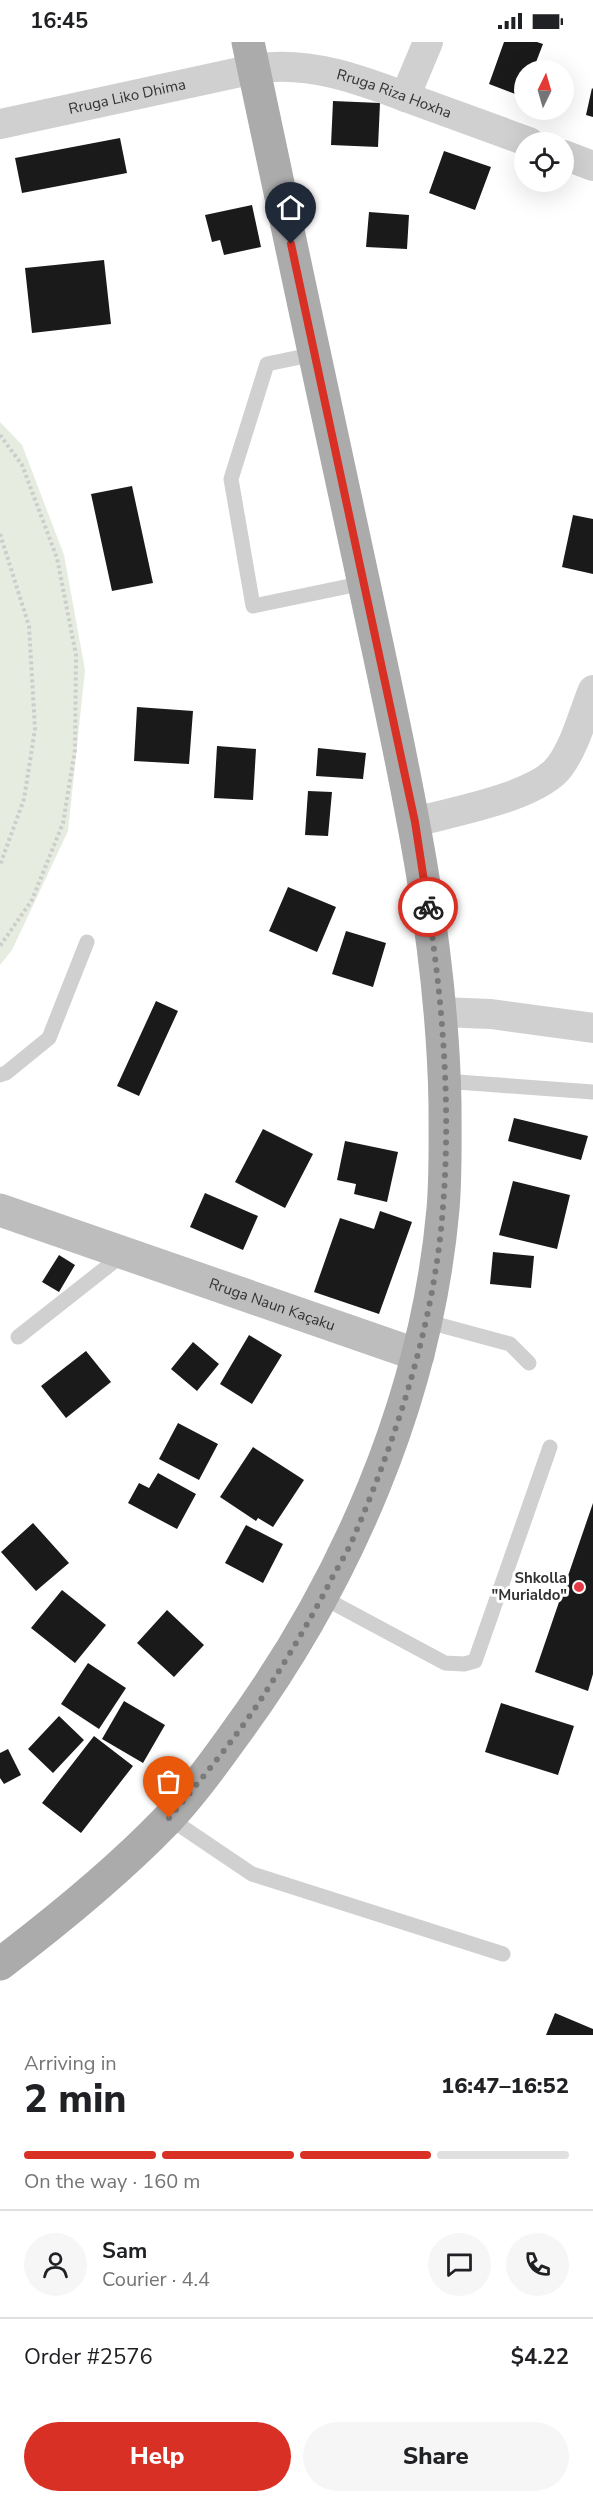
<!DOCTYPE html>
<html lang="en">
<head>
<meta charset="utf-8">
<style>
  :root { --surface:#fff; --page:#f6f6f6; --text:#202124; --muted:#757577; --line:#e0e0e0; --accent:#d93025 }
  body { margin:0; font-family:"Nunito Sans",sans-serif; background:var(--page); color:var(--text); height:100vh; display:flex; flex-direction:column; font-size:22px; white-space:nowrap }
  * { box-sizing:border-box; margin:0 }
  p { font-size:20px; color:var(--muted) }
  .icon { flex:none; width:33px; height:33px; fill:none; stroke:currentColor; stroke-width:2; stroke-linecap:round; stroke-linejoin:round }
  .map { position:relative; height:1993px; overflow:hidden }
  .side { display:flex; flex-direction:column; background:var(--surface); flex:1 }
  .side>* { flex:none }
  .needle { width:39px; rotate:5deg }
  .buttons { position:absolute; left:514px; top:18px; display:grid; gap:12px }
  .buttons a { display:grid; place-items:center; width:60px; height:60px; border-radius:50%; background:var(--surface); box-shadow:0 6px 24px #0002; font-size:30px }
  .pin { position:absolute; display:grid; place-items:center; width:51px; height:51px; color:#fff; margin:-62px -26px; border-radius:50% 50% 50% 0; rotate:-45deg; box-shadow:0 0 6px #0007 }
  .pin .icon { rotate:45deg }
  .courier { position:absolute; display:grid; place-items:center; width:60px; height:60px; margin:-30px; border:4px solid #d93025; border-radius:50%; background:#fff; color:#222; box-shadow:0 2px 8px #0007 }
  .overview em { font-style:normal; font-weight:800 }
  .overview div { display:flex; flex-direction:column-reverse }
  .overview { display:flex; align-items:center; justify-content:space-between; height:102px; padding:0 24px }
  h1 { font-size:39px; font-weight:800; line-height:45px }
  .bar { display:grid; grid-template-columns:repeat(4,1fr); gap:9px 6px; align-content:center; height:72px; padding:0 24px }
  .bar i { height:8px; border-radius:4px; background:var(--line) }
  .bar .selected { background:var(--accent) }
  .bar p { grid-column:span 4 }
  .line { display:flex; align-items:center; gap:15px; padding:0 24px; border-top:2px solid var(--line) }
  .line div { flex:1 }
  .round { display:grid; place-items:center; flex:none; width:63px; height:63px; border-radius:32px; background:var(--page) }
  .primary-button { display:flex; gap:12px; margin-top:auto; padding:12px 24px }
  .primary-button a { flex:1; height:69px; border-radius:36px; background:var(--accent); color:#fff; font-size:24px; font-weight:800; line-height:69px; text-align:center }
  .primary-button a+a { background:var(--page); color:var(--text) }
  .status { display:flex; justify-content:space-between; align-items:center; height:42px; padding:0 30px; background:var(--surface); direction:ltr }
  .status svg { height:16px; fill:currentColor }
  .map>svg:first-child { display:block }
  .green { fill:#e6ecdf }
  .building { fill:#1a1a1a }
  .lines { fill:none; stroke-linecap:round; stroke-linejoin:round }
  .path { stroke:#cdcdcd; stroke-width:4; stroke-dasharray:3 3; stroke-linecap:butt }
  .lane { stroke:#d0d0d0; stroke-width:15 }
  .street { stroke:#d0d0d0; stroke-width:30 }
  .secondary { stroke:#bdbdbd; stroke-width:33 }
  .primary { stroke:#ababab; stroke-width:33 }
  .done { stroke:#7a7a7a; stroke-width:6; stroke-dasharray:0 10.8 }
  .route { stroke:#d93025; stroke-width:8 }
  .poi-dot { fill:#e63946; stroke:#fff; stroke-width:2 }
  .labels { text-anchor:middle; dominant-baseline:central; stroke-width:6; stroke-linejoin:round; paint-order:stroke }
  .street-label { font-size:15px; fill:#333; stroke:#fff }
  .poi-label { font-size:15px; font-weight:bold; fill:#333; stroke:#fff; text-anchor:end }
</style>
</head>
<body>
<div class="status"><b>16:45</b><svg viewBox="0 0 49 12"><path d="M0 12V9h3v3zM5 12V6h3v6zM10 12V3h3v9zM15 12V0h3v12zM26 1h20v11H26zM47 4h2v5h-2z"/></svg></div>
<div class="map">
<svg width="593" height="1993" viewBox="0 0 593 1993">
  <rect width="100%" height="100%" fill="#fff"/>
  <path class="green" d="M0 380 22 403 64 513 85 628 68 789 12 908 0 923Z"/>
  <path class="building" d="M504 0H537L543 2 533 28H525L523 55 489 42Z
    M592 46 593 47V75L586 73Z
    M333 59 380 61 378 105 331 103Z
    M120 96 127 131 22 151 15 116Z
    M444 109 491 125 475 168 429 151Z
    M252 163 261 205 224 213 220 198 212 200 205 173Z
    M369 170 409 173 407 207 366 205Z
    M104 218 111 282 32 291 25 226Z
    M132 444 153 541 112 549 91 452Z
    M573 473 593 477V532L562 525Z
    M137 665 193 669 189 722 134 719Z
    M217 704 256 707 253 758 214 756Z
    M318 706 366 711 363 737 316 734Z
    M308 749 332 750 328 794 305 793Z
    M288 845 336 865 317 910 269 889Z
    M346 889 386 901 373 945 332 932Z
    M156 959 178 969 139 1054 117 1044Z
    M514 1076 588 1094 581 1118 508 1099Z
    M263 1087 313 1112 285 1166 235 1140Z
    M345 1099 398 1110 387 1160 354 1152 356 1142 337 1138Z
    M513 1139 570 1153 557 1207 499 1193Z
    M205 1151 258 1174 243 1208 190 1185Z
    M380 1169 412 1180 379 1272 314 1250 340 1176 374 1187Z
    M493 1210 534 1214 531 1246 490 1242Z
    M59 1213 75 1223 59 1250 42 1240Z
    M249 1293 282 1313 252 1362 220 1342Z
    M193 1300 219 1322 197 1349 171 1327Z
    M86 1309 111 1340 66 1376 41 1344Z
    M178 1381 218 1402 199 1438 159 1417Z
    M253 1405 304 1438 273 1485 258 1476 256 1479 220 1455Z
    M158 1431 196 1452 177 1487 128 1461 139 1441 149 1446Z
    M593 1461V1632L588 1649 535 1630Z
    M33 1481 69 1521 36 1549 1 1510Z
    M246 1483 283 1502 263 1541 225 1521Z
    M62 1548 106 1583 75 1621 31 1586Z
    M167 1568 204 1603 174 1635 137 1601Z
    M88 1621 126 1646 99 1687 61 1662Z
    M124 1659 165 1683 143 1721 102 1697Z
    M501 1661 574 1684 558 1733 485 1710Z
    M59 1674 84 1698 53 1731 28 1707Z
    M94 1694 133 1724 81 1791 42 1761Z
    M8 1707 21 1733 4 1742 0 1736V1711Z
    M555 1971 593 1987V1993H546Z"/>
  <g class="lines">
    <path class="path" d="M0 393 22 423 57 516 76 613 75 708 63 781 32 858 0 904
      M0 492 29 584 35 687 24 757 0 823"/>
    <path class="lane" d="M315 312 267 322 231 437 253 564 364 541
      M0 1033 6 1031 49 996 87 900
      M444 1039 593 1050
      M425 1279 510 1302 529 1321
      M18 1295 126 1210
      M322 1555 445 1621 464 1622 475 1619 550 1405
      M169 1776 252 1832 503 1912"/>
    <g class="street">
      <path d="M405 55 428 0"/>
      <path id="s1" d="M0 82 254 27C312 17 369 41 422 61 458 74 494 87 529 100"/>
      <path d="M564 113 593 124"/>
      <path d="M415 780C451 770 538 755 560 724 576 702 583 672 593 648"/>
      <path d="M440 970 491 972 593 986"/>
    </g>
    <path class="secondary" id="s2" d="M0 1168 418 1313"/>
    <path class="primary" d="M0 1922C58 1878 116 1831 167 1778 191 1753 212 1724 232 1696 345 1543 426 1358 443 1167 446 1132 445 1096 445 1062 442 893 404 729 369 565 329 376 287 189 248 0"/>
  </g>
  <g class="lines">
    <path class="done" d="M169 1776C202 1736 237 1695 265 1651 289 1614 312 1575 332 1536 340 1522 349 1507 355 1492 399 1389 435 1277 443 1165 451 1065 443 963 428 865"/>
    <path class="route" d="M291 202 415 780 428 865"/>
  </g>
  <circle class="poi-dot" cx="579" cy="1545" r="6"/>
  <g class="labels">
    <g class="street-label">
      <text stroke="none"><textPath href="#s1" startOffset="404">Rruga Riza Hoxha</textPath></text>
      <text stroke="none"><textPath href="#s1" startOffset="130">Rruga Liko Dhima</textPath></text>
      <text stroke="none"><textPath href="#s2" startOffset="288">Rruga Naun Kaçaku</textPath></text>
    </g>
    <g class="poi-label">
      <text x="567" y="1536">Shkolla<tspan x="567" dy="17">"Murialdo"</tspan></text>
    </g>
  </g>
</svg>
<div class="buttons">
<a><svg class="needle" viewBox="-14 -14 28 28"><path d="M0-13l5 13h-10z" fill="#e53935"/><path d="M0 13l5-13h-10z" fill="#757577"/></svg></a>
<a><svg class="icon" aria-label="locate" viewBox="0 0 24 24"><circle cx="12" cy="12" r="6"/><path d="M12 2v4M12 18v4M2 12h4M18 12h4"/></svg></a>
</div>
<div class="pin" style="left:169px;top:1776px;background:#ea580c"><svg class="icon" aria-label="bag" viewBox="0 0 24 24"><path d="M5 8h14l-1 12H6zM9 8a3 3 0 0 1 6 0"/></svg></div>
<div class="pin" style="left:291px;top:202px;background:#1f2937"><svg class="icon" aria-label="home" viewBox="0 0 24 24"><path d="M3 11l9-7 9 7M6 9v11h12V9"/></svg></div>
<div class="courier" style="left:428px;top:865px"><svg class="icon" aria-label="bike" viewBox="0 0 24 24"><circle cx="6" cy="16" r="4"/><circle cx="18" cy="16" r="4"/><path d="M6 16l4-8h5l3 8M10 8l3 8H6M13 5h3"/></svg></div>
</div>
<section class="side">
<div class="overview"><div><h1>2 min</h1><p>Arriving in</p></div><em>16:47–16:52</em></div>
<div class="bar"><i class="selected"></i><i class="selected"></i><i class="selected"></i><i></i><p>On the way · 160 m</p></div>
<div class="line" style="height:108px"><a class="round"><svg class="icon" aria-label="person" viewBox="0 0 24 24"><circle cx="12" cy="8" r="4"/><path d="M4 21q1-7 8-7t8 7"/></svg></a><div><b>Sam</b><p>Courier · 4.4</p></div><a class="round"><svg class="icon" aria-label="chat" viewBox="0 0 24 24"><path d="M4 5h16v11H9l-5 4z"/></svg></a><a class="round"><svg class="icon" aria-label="phone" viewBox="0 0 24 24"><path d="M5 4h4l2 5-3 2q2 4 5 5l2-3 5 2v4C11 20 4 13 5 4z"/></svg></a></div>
<div class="line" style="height:78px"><div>Order #2576</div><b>$4.22</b></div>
<div class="primary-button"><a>Help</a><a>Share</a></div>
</section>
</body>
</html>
